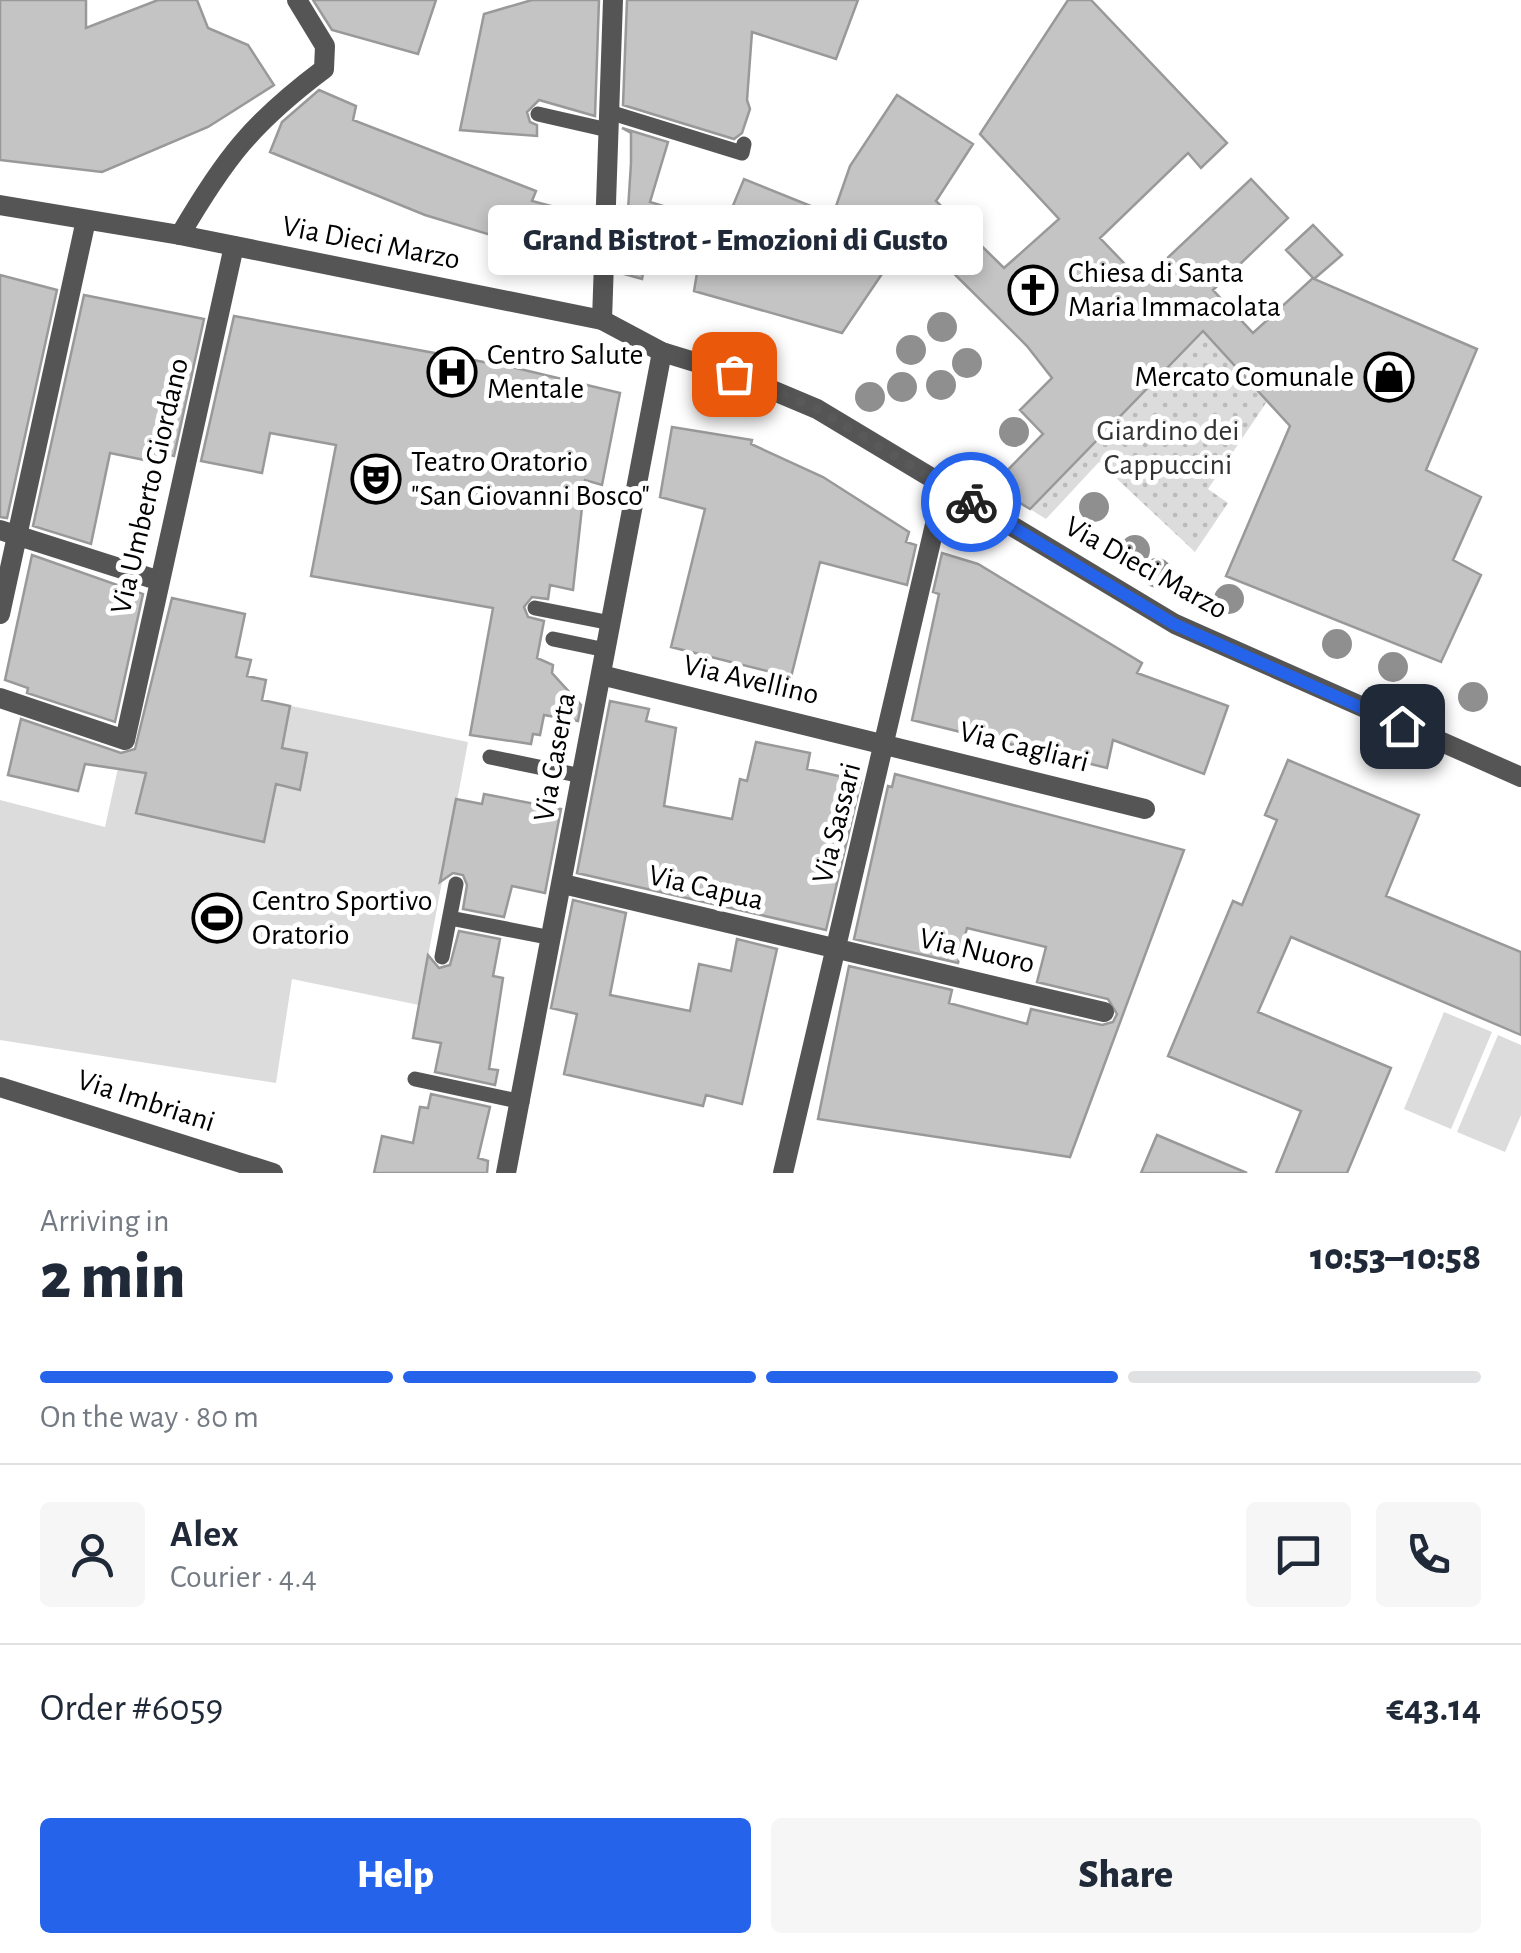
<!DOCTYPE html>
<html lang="en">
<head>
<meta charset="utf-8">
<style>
  :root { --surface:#fff; --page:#f6f6f7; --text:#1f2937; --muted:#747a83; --line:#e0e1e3; --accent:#2563eb }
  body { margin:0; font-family:"Alegreya Sans",sans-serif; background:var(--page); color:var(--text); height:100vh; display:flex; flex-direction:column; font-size:38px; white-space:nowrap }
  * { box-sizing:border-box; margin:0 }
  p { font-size:32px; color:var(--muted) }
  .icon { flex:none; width:55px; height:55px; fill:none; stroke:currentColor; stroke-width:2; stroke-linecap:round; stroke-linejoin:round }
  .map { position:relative; height:1173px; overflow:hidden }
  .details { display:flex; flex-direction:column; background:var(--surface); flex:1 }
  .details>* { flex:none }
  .pin { position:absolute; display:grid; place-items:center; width:85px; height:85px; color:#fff; margin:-42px; border-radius:20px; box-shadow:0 5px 15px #0006 }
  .courier { position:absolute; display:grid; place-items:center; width:100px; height:100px; margin:-50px; border:8px solid #2563eb; border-radius:50%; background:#fff; color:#222; box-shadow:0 2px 12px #0007 }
  .bubble { position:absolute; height:70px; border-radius:10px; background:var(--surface); box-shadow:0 5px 15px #0003; font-size:32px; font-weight:800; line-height:70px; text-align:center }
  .headline em { font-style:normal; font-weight:800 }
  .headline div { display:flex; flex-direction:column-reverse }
  .headline { display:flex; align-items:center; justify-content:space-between; height:170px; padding:0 40px }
  h1 { font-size:65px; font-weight:800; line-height:75px }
  .bar { display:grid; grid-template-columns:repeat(4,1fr); gap:15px 10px; align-content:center; height:120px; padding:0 40px }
  .bar i { height:12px; border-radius:8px; background:var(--line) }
  .bar .current { background:var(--accent) }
  .bar p { grid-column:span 4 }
  .line { display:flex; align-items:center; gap:25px; padding:0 40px; border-top:2px solid var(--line) }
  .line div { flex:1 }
  .round { display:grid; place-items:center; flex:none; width:105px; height:105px; border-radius:10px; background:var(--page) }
  .button { display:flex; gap:20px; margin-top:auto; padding:20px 40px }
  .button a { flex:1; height:115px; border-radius:10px; background:var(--accent); color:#fff; font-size:40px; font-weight:800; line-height:115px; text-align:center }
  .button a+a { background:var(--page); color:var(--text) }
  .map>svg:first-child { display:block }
  .grass { fill:url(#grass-dots) }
  .park { fill:#dcdcdc }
  .building { fill:#c4c4c4; stroke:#999; stroke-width:2.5 }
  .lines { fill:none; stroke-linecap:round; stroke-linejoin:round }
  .service { stroke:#555; stroke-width:15 }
  .minor { stroke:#555; stroke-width:20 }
  .tertiary { stroke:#555; stroke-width:20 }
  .tree { fill:#8f8f8f }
  .done { stroke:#595959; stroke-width:10; stroke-dasharray:0 18 }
  .route { stroke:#2563eb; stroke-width:12 }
  .labels { text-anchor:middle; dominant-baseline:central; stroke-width:10; stroke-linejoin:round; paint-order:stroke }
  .street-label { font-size:30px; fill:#000; stroke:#fff }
  .poi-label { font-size:30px; fill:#000; stroke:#fff; text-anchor:start }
  .park-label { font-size:30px; fill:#333; stroke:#fff }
</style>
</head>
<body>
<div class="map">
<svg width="1521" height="1173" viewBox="0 0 1521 1173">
  <defs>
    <pattern id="grass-dots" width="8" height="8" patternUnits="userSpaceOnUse" patternTransform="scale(2.5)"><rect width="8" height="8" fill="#dcdcdc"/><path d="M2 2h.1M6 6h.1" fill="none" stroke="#bbb" stroke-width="1.8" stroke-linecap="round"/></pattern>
  </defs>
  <rect width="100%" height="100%" fill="#fff"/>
  <path class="grass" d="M1206 328 1270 397 1208 489 1228 503 1195 552 1099 462 1046 519 1030 509Z"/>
  <path class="park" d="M262 700 468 742 419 1005 292 979 276 1083 0 1040V800L105 827 118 768 240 791Z
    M1444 1012 1492 1032 1451 1129 1404 1109Z
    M1498 1035 1521 1045V1115L1505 1152 1457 1132Z"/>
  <path class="building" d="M0 0H86V28L158 0H197L208 28 248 45 274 85 208 127 102 172 0 160Z
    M313 0H436L418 54 332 30Z
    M532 0H599L595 116 539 100 527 112 530 122 537 125V136L460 130 484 14Z
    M627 0H858L836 59 752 32 747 100 750 109 742 133 734 139 623 105Z
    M1068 0H1091L1227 143 1201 168 1188 153 1100 238 1142 282 1251 179 1288 218 1213 290 1253 333 1313 278 1286 250 1313 225 1342 255 1314 279 1477 349 1426 470 1481 497 1453 560 1481 575 1441 662 1226 576 1290 426 1203 331 1030 509 992 486 1043 434 1020 410 1052 378 1027 346 911 231 842 333 694 291 698 267 646 258 642 279 617 272 619 224 627 226 631 163V133L622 128 668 142 650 202 725 225 744 179 833 215 850 166 897 95 973 144 936 201 1004 268 1059 219 980 134Z
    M319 90 356 106 353 120 536 191 532 201 592 217 590 265 425 215 270 152 282 122Z
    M0 275 57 290 7 518 0 517Z
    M84 295 204 319 174 456 166 454 164 464 110 453 91 544 33 526Z
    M234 316 516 368 620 393 602 485 585 480 573 590 550 585 548 599 532 597 524 607 528 617 544 621 537 658 553 665 552 673 581 705 578 721 544 715 540 735 533 734 531 744 470 735 493 608 311 576 336 445 270 433 262 473 201 461Z
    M672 427 752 440 751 444 823 477 909 532 906 542 916 545 907 585 820 562 791 677 671 647 705 509 660 497Z
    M942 553 978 564 1142 663 1137 673 1228 706 1204 774 1113 740 1107 768 912 720 939 594 933 592Z
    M32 555 143 594 115 722 27 693 28 688 5 680Z
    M172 598 245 614 236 657 251 660 247 676 266 680 262 700 290 706 282 748 307 753 300 790 276 784 264 842 136 813 146 773 85 764 78 791 8 775 21 719 121 753 135 749Z
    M610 701 649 709 646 721 676 728 664 806 732 819 740 779 747 781 756 742 810 753 807 769 861 781 826 930 577 873Z
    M1288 760 1419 815 1386 896 1521 952V1035L1291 937 1258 1012 1391 1068 1347 1173H1276L1301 1111 1168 1056 1233 901 1242 905 1277 820 1265 815Z
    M895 774 1184 850 1070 1157 818 1119 849 966 952 990 949 1003 1027 1024 1031 1009 1102 1025 1113 1022 1117 1014 1108 999 1037 982 1046 947 967 928 958 963 854 939 888 786 892 787Z
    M484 794 561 809 545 893 512 886 504 917 463 909 467 885 463 875 453 873 440 882 456 799 482 804Z
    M573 900 626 913 610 995 690 1011 699 964 731 971 737 939 777 949 742 1104 706 1095 703 1106 564 1074 577 1014 551 1008Z
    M459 931 500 939 493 976 503 978 489 1069 498 1070 495 1085 435 1072 441 1043 413 1038 428 955 439 968 450 965Z
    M431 1094 490 1107 478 1158 488 1161 487 1173H374L382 1136 413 1143 420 1107 428 1108Z
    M1157 1135 1247 1173H1141Z"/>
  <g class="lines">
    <path class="service" d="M609 112 742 153 744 144
      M538 114 608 130
      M535 608 611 623
      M553 639 606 650
      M490 757 582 776
      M450 918 552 938
      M442 957 456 884
      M415 1079 522 1102"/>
    <path class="minor" d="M180 235C225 158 252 123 324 69L325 46 297 0
      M602 320 613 0
      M0 530 160 581
      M0 614 86 220
      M601 675 1145 809
      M0 698 125 740 234 246
      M563 884 1104 1012
      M0 1087 273 1173
      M506 1173 662 352
      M783 1173 944 486"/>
    <path class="tertiary" d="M0 205 180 235 602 320 662 352 734 374 817 409 1175 624 1521 777"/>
  </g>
  <g class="tree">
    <circle cx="942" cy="327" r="15"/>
    <circle cx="911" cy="350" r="15"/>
    <circle cx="967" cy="363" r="15"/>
    <circle cx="941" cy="385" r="15"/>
    <circle cx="902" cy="387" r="15"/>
    <circle cx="870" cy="397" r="15"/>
    <circle cx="1014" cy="432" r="15"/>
    <circle cx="1094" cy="507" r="15"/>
    <circle cx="1135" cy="550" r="15"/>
    <circle cx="1157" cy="573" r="15"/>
    <circle cx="1229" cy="599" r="15"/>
    <circle cx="1337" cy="644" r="15"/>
    <circle cx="1393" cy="667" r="15"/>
    <circle cx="1473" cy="697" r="15"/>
  </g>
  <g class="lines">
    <path class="done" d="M734 374 817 409 971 502"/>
    <path class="route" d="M971 502 1174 624 1402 726"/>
  </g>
  <defs>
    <g id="church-ring" transform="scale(2.5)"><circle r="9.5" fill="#fff" stroke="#000" stroke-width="1.5"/><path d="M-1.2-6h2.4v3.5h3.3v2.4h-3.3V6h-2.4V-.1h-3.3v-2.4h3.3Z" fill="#000"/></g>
    <g id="hospital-ring" transform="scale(2.5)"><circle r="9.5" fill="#fff" stroke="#000" stroke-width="1.5"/><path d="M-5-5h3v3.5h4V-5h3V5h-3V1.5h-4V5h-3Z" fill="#000"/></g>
    <g id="shop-ring" transform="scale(2.5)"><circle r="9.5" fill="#fff" stroke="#000" stroke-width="1.5"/><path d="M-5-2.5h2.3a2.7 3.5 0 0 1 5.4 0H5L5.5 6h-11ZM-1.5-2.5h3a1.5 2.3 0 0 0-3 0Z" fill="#000"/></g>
    <g id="theatre-ring" transform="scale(2.5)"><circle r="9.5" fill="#fff" stroke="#000" stroke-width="1.5"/><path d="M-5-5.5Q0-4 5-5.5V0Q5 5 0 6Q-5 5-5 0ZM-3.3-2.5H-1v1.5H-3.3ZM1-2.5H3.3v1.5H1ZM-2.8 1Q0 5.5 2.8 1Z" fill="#000"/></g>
    <g id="stadium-ring" transform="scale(2.5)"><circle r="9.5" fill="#fff" stroke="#000" stroke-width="1.5"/><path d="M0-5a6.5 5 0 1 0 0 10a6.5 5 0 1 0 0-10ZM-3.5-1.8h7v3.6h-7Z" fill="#000"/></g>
  </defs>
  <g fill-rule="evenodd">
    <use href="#church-ring" x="1033" y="290"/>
    <use href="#hospital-ring" x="452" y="372"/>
    <use href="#shop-ring" x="1389" y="377"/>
    <use href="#theatre-ring" x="376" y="479"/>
    <use href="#stadium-ring" x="217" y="918"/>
  </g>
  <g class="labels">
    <g class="street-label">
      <text transform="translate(371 243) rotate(11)">Via Dieci Marzo</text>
      <text transform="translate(150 486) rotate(-77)">Via Umberto Giordano</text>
      <text transform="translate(1146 568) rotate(29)">Via Dieci Marzo</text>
      <text transform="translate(751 680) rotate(13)">Via Avellino</text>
      <text transform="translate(1024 747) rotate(14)">Via Cagliari</text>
      <text transform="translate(555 757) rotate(-80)">Via Caserta</text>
      <text transform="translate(837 823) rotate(-76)">Via Sassari</text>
      <text transform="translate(706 888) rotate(13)">Via Capua</text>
      <text transform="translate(977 951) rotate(13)">Via Nuoro</text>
      <text transform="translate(146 1101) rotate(18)">Via Imbriani</text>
    </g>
    <g class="poi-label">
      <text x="1068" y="273">Chiesa di Santa<tspan x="1068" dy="34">Maria Immacolata</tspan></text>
      <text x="487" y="355">Centro Salute<tspan x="487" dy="34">Mentale</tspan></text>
      <text x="1354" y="377" text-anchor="end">Mercato Comunale</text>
      <text x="411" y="462">Teatro Oratorio<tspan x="411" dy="34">"San Giovanni Bosco"</tspan></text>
      <text x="252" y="901">Centro Sportivo<tspan x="252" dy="34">Oratorio</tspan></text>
    </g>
    <g class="park-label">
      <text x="1168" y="431">Giardino dei<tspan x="1168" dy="34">Cappuccini</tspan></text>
    </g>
  </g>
</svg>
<div class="pin" style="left:734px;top:374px;background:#ea580c"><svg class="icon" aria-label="bag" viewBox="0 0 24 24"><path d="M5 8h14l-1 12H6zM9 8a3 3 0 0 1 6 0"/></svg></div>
<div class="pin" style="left:1402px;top:726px;background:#1f2937"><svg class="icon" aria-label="home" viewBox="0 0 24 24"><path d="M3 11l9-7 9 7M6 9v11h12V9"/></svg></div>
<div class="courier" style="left:971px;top:502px"><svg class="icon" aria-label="bike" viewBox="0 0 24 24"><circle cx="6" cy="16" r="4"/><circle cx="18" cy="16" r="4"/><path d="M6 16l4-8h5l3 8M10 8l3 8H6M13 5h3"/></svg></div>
<div class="bubble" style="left:488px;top:205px;width:495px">Grand Bistrot - Emozioni di Gusto</div>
</div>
<section class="details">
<div class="headline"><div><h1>2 min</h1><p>Arriving in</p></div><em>10:53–10:58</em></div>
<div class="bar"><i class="current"></i><i class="current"></i><i class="current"></i><i></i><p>On the way · 80 m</p></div>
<div class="line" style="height:180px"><a class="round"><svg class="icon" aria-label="person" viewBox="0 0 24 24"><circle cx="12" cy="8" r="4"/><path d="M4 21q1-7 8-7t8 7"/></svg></a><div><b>Alex</b><p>Courier · 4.4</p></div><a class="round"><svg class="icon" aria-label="chat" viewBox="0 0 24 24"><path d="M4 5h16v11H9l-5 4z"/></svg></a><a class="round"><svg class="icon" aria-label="phone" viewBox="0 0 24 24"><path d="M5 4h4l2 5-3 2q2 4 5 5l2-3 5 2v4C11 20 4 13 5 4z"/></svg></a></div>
<div class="line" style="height:130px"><div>Order #6059</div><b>€43.14</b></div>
<div class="button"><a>Help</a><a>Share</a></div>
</section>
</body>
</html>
